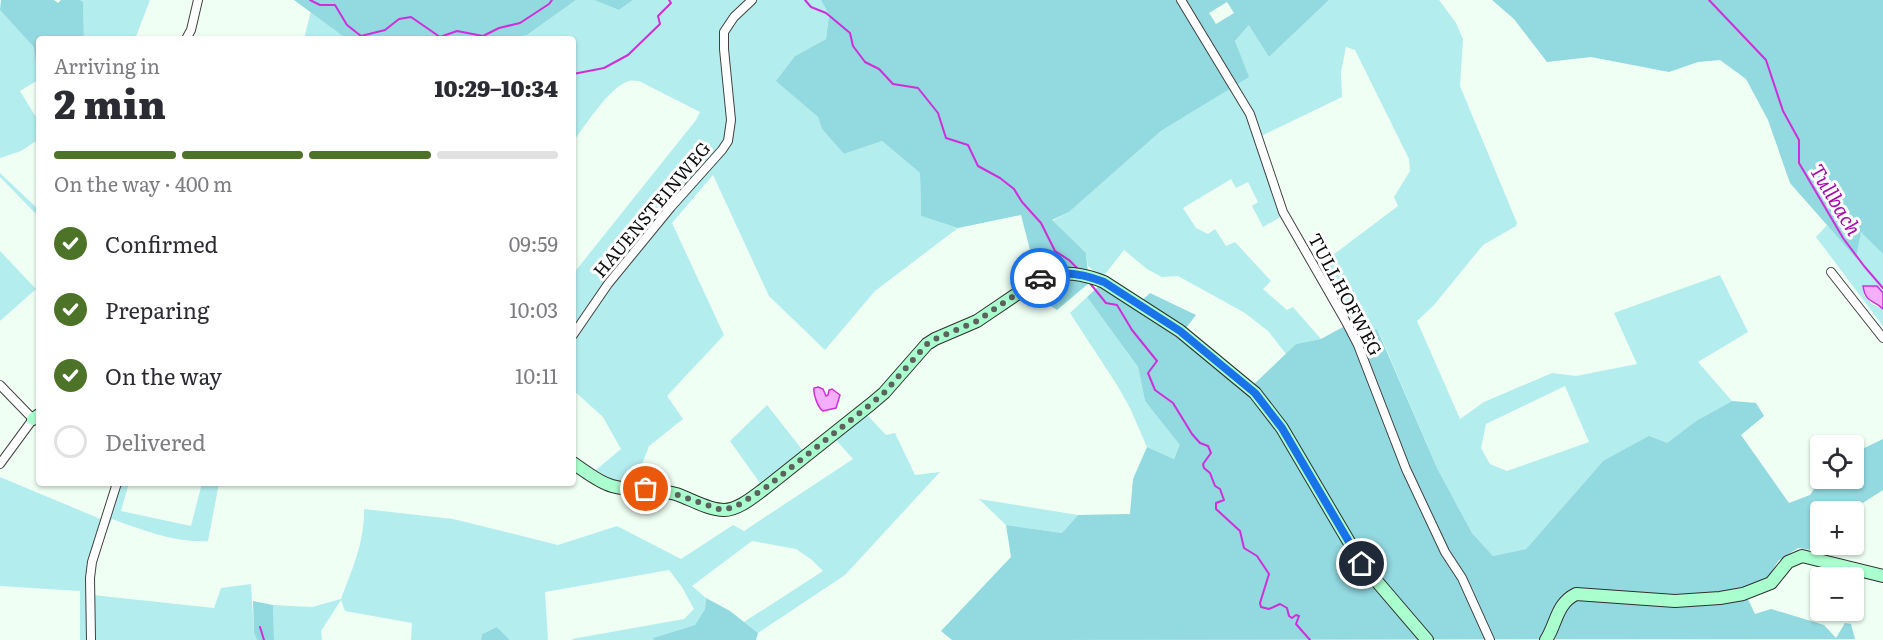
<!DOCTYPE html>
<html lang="en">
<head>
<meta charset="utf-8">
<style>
  :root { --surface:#fff; --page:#f2f2f3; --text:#2b2b33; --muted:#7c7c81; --line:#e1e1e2; --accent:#4c7327 }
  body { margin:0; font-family:Literata,serif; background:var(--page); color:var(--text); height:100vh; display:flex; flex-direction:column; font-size:22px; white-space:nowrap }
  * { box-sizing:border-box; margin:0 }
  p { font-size:20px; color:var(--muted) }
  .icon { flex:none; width:33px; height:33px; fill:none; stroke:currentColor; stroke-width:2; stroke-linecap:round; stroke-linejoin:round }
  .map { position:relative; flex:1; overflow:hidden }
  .details { position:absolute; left:36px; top:36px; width:540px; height:450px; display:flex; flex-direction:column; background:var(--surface); border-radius:6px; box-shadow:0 2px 4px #0004 }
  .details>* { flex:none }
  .fabs { position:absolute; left:1810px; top:435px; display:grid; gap:12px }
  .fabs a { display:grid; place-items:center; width:54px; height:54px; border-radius:6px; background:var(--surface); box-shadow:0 2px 4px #0004; font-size:30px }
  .pin { position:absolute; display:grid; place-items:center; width:51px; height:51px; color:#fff; margin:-26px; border:3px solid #fff; border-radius:50%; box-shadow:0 2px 6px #0007 }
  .courier { position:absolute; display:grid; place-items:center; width:60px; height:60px; margin:-30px; border:4px solid #1a73e8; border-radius:50%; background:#fff; color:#222; box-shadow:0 2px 8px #0007 }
  .overview em { font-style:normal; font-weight:800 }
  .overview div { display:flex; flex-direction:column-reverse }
  .overview { display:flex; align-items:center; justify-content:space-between; height:102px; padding:0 18px }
  h1 { font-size:39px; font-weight:800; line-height:45px }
  .bar { display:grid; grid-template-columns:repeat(4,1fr); gap:9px 6px; align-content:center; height:72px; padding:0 18px }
  .bar i { height:8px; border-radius:4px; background:var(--line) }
  .bar .on { background:var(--accent) }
  .bar p { grid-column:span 4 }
  ol { padding:0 18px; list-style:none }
  li { display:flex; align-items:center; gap:18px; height:66px }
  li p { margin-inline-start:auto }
  li .icon { padding:6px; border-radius:50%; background:var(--accent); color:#fff; stroke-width:4 }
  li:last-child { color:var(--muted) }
  li i { width:33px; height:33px; border:3px solid var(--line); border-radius:50% }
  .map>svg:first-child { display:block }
  .green { fill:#b4edee; fill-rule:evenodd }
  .forest { fill:#92d9e0; fill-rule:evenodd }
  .water { fill:#f5aefc; stroke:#cf2eda; stroke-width:1.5 }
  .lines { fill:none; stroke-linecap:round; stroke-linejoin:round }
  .stream { stroke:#cf2eda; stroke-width:2 }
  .street-casing { stroke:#414141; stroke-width:10 }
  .secondary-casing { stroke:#303030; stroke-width:14 }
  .street { stroke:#fff; stroke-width:8 }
  .secondary { stroke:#aaffce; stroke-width:12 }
  .done { stroke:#5d625e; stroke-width:6; stroke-dasharray:0 10.8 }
  .route { stroke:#1a73e8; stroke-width:8 }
  .labels { text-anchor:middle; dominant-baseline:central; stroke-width:6; stroke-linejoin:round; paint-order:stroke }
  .street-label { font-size:18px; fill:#0e0e0e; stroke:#fff }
  .water-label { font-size:20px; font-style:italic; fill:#a80bac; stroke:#fff }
</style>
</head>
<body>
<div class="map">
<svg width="1883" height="640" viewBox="0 0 1883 640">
  <rect width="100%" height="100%" fill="#effff4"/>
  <path class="green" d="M80 0H150L135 39H84L83 2Z
    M576 0H594L619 10 633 0H821L829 15 826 39 795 56 777 81 818 117 822 129 844 154 882 141 920 173 921 216 958 228 875 291 825 350 769 296 713 175 672 223 724 335 667 396 683 419 649 446 635 483 615 481 596 470 621 449 603 417 573 390V274L696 120 700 112 639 81C635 81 632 80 629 81 610 86 585 126 573 142V39H506L527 35Z
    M1329 0H1439L1456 23 1463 39 1460 86 1517 223 1516 226 1483 245 1434 305 1417 321 1460 419 1484 402 1552 373 1576 376 1637 364 1614 313 1720 275 1748 332 1698 362 1732 401 1696 421 1667 443 1603 461 1526 549 1493 556 1472 533 1437 468 1378 330 1354 346 1343 327 1352 320 1321 264 1398 206 1394 197 1410 171 1409 159 1355 50 1346 47 1341 72 1342 97 1261 136 1287 213 1263 227 1252 206 1258 202 1248 182 1236 188 1231 179 1183 208 1196 228 1208 234 1215 229 1226 246 1235 242 1271 281 1263 289 1287 310 1293 307 1321 339 1296 344 1286 354 1268 331 1245 313 1178 276 1162 277 1147 269 1124 250 1102 278 1088 266 1086 253 1052 221 1069 212 1161 131 1248 77 1235 41 1250 24 1269 57ZM1565 386 1589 442 1507 471 1490 464 1481 448 1486 424Z
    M0 10 35 47 38 80 20 91 39 122V139L21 151 0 158Z
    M311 11 347 39H304Z
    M0 173 39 210V217L0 177Z
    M1827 225 1856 257 1861 231 1883 254V293L1877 286 1864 295 1872 304 1883 309V326L1816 237Z
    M0 251 36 289 0 321Z
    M1087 297 1138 367 1145 401 1181 445 1174 459 1147 447 1130 408 1117 385 1070 313Z
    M767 405 804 452 762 486 730 441Z
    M867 415 886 435 895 433 915 475 940 472 845 575 758 633 744 622 823 571 812 560 796 549 752 541 692 586 706 598 705 609 695 625 654 638V640H573L572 639 684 619 694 609 682 587 669 570 545 592 548 640H510L497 627 482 634 481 640H411L412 623 345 611 341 600 321 631 322 640H274L273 605 312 607 341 599C352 570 365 541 364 509L453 519 558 545 617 526 681 559 733 525 744 531 853 459 835 439Z
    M0 477 103 520 117 483H129L121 511 191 526 202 483H219L208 541C175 543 143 530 112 519L94 562 93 595 214 608 221 588 251 584 254 633 257 640H80V591L0 586Z
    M979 499 1078 515 1062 533 1006 525Z"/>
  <path class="forest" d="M1 0H54L58 3 61 0H80L83 2 84 39H39L38 80 34 47 0 10Z
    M294 0H576L527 35 506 39H347Z
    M594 0H633L619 10Z
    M821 0H1329L1269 57 1249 25 1235 41 1249 77 1161 131 1069 212 1052 220 1086 253 1089 283 1057 310 1032 293 1037 277 1021 215 958 228 921 216 920 173 882 141 844 154 822 129 818 117 776 81 795 56 826 39 829 15ZM1227 2 1234 13 1216 24 1209 13Z
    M1492 0H1883V254L1861 232 1856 258 1790 183 1768 120 1746 79 1720 60 1698 62 1669 72 1591 57 1547 62 1514 19Z
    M1099 286 1134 308 1150 293 1196 315 1179 337 1248 390 1296 344 1321 339 1343 327 1354 345 1377 329 1437 468 1472 533 1493 556 1526 549 1603 461 1649 436 1667 443 1696 421 1732 401 1756 403 1764 416 1741 435 1789 503 1810 495 1821 479 1854 478V453L1883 439V490L1858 506 1854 519V512H1821V544L1846 545 1843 554 1798 548 1778 561 1766 582 1743 589 1755 614 1771 609 1824 625 1836 638 1845 623 1851 624 1855 639 952 640 941 631 1011 557 1006 525 1062 533 1078 515 1130 514 1133 479 1147 447 1174 459 1180 445 1145 401 1138 367 1087 297Z
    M706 598 730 611 758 633 756 640H654L653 638 695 625 705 609Z
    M253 601 273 605 274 640H257L254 633Z
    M497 627 510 640H481L482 634Z"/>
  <path class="water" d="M1863 286H1877L1883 293V309C1873 299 1866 304 1863 286Z
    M818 387 823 389 826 396 828 395 829 390 832 389 840 395 836 408 823 411C818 408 813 394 814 388Z"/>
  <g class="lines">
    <path class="stream" d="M310 0 320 5H335L347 25 361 36 385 30 399 19 411 17 440 37 457 31 483 36 499 28 520 23 549 4 552 0
      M805 0 811 7 826 13 850 33 853 46 865 62 879 69 893 84 918 88 938 113 946 138 968 145 978 166 1000 178 1014 189 1022 202 1041 223 1055 251 1069 260 1080 271
      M1709 0 1766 60 1783 111 1799 140V163L1843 238 1864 266 1883 288
      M573 74 604 68 628 55 660 24 658 16 671 3 669 0
      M1089 282 1106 303 1117 305 1132 330 1157 361 1148 373 1155 390 1173 403 1192 434 1200 443 1208 446 1211 453 1203 464 1204 468 1210 473 1215 486 1220 489 1224 500 1216 503V509L1240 531 1244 548 1257 556 1269 574 1260 603 1261 607 1269 609 1280 604 1287 608 1289 616 1292 618 1296 615 1299 616 1296 624 1310 640
      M260 627 264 640"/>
    <g class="street-casing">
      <path id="street" d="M1181 0 1250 114 1283 212 1345 320 1358 345 1406 469 1445 552 1462 578 1490 640
        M186 39 191 30 198 0
        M1831 272 1883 338
        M573 335 608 284 671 207 722 150 728 141 731 120 724 49V32L734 17 752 0
        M0 385 33 419 0 464
        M91 640 90 578 92 562 117 483"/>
    </g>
    <g class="secondary-casing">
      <path id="secondary" d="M33 419 39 415
        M573 463C585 471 598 482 612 486 633 492 655 488 676 494 691 499 708 510 724 510 738 510 753 497 764 489L871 404 884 393 927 344 935 339 977 321 1042 277C1061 270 1085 274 1104 282L1180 331 1255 393 1282 428 1362 564 1427 640
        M1546 640C1557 623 1556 604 1576 594L1675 601 1720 598 1743 594 1771 583 1788 562 1802 556 1883 576"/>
    </g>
    <use href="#street" class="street"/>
    <use href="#secondary" class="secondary"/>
  </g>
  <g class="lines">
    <path class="done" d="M646 489 675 494 722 510 735 507 764 489 871 404 884 393 927 344 935 339 977 321 1040 278"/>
    <path class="route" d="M1040 278C1060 270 1084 274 1104 282L1180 331 1255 393 1282 428 1362 564"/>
  </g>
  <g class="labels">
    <g class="street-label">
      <text transform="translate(651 209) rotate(-50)">HAUENSTEINWEG</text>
      <text transform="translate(1346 294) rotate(62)">TULLHOFWEG</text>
    </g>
    <g class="water-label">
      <text transform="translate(1837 199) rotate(59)">Tullbach</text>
    </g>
  </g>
</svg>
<div class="fabs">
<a><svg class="icon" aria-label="locate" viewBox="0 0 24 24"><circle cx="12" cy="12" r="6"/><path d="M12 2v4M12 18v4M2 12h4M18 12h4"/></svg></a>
<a>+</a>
<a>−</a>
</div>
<div class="pin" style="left:646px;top:489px;background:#ea580c"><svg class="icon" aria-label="bag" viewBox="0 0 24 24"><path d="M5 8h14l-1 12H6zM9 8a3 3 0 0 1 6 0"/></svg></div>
<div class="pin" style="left:1362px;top:564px;background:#1f2937"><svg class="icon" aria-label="home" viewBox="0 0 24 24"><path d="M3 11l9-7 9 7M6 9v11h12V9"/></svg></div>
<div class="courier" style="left:1040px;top:278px"><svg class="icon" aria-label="car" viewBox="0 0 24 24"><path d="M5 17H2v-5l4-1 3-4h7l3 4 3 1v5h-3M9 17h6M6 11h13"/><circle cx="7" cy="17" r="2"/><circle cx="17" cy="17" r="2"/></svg></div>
<section class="details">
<div class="overview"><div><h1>2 min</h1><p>Arriving in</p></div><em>10:29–10:34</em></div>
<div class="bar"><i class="on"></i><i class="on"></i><i class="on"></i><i></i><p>On the way · 400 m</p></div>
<ol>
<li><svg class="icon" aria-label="check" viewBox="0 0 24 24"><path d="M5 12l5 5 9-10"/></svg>Confirmed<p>09:59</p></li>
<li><svg class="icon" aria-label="check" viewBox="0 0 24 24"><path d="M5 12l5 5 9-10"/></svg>Preparing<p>10:03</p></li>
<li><svg class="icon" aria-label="check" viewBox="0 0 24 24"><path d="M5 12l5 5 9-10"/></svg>On the way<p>10:11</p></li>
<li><i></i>Delivered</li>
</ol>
</section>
</div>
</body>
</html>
